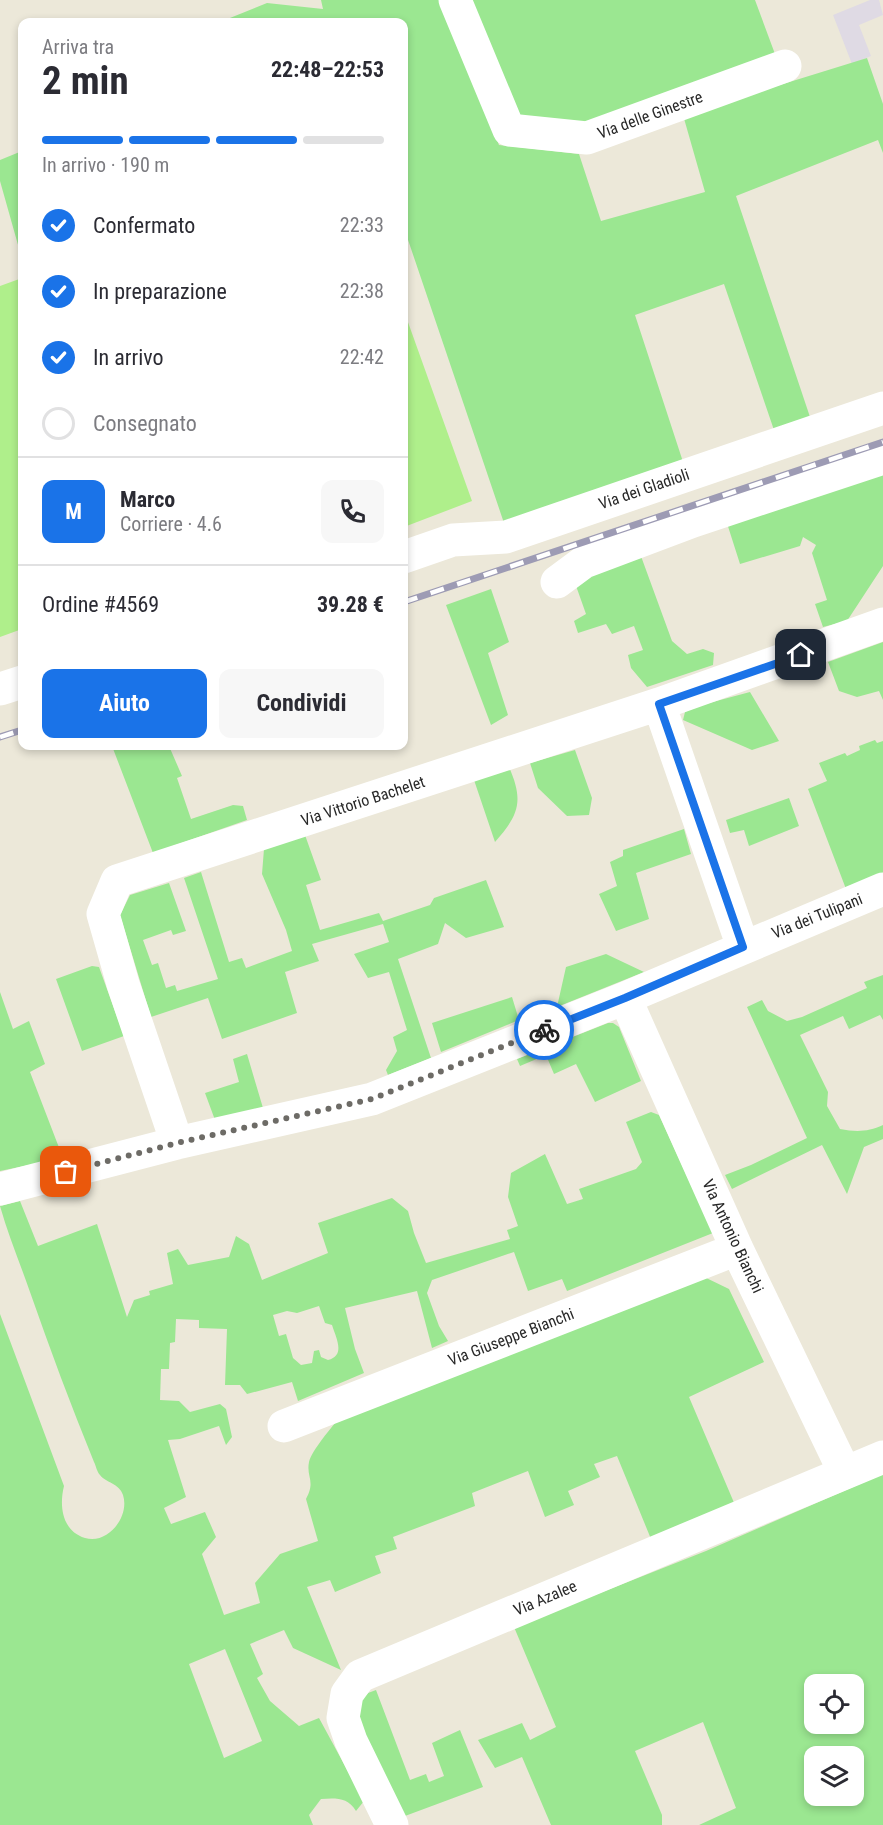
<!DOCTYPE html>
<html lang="it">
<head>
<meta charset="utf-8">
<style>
  :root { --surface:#fff; --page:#f7f7f7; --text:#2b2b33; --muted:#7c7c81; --line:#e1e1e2; --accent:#1a73e8 }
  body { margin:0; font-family:"Roboto Condensed",sans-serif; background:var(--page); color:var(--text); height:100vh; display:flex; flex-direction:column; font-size:22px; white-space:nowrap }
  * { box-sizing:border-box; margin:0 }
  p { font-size:20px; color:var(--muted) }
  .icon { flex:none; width:33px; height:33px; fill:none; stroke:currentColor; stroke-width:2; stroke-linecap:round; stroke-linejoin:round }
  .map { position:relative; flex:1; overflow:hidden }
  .panel { position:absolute; left:18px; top:18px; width:390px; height:732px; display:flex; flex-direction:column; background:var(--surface); border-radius:12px; box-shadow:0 3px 9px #0003 }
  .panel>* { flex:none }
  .fabs { position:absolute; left:804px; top:1674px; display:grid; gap:12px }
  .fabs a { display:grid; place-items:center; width:60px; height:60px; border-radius:12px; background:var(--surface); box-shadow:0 3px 9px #0003; font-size:30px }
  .pin { position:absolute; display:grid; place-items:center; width:51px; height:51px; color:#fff; margin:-26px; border-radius:12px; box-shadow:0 3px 9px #0006 }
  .courier { position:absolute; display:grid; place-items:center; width:60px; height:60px; margin:-30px; border:4px solid #1a73e8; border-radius:50%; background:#fff; color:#222; box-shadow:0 2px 8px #0007 }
  .summary em { font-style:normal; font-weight:700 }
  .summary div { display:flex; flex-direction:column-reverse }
  .summary { display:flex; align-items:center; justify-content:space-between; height:102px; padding:0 24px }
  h1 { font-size:39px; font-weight:700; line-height:45px }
  .bar { display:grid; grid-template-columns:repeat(4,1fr); gap:9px 6px; align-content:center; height:72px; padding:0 24px }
  .bar i { height:8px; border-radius:4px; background:var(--line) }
  .bar .on { background:var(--accent) }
  .bar p { grid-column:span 4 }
  .line { display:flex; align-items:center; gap:15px; padding:0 24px; border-top:2px solid var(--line) }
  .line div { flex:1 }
  .round { display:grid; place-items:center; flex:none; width:63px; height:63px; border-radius:12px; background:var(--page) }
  ol { padding:0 24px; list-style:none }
  li { display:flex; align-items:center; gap:18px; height:66px }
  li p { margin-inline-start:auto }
  li .icon { padding:6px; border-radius:50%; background:var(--accent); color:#fff; stroke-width:4 }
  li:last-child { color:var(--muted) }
  li i { width:33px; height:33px; border:3px solid var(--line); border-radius:50% }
  .cta { display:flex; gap:12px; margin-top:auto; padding:12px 24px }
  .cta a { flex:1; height:69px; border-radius:12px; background:var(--accent); color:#fff; font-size:24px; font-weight:700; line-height:69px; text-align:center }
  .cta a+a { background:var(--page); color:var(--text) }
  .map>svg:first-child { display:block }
  .industrial { fill:#dfdae4 }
  .green { fill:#9be791; fill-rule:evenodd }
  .pitch { fill:#afef8b }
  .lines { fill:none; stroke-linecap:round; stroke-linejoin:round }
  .minor { stroke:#fff; stroke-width:33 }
  .rail-casing { stroke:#9d9bb4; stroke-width:7 }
  .rail { stroke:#fff; stroke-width:4.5; stroke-dasharray:14; stroke-linecap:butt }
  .done { stroke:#6d6b66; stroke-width:6; stroke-dasharray:0 10.8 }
  .route { stroke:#1a73e8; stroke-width:8 }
  .labels { text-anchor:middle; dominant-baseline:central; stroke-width:5; stroke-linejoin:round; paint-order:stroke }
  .street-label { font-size:16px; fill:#282828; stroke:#fff }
</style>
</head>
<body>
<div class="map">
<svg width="883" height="1825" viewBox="0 0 883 1825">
  <rect width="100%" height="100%" fill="#ece8d9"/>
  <path class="industrial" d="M870 0H879L883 15 859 25 871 56 852 64 833 15Z"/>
  <path class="green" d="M321 0H443L499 145 579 154 601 221 705 192 683 115 867 58 883 104V153L878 140 736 196 810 417 775 433 724 284 635 315 685 468 505 526 404 228V22H220L267 3 323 9Z
    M460 0H755L775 54 575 131 516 120Z
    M22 151V259L0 181V160Z
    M883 468V566L847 621 823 627 815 604 827 600 812 553 816 545 803 537 800 546 740 564 725 517Z
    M638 548 672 641 687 654 703 649 714 653 713 665 647 687 631 668 628 655 643 650 634 626 612 634 606 624 578 633 574 621 586 614 575 583Z
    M491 589 509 642 488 653 508 715 491 725 446 605Z
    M883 642V700L879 691 857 697 839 691 828 662Z
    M750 692 779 741 752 750 683 720 685 712 694 707Z
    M875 740 877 743 883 741V874L846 889 808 789 827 781 819 763 845 753 847 756 860 750 859 746Z
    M112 746H169L182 776 177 778 191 819 233 805 243 806 247 820 153 853Z
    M575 750 592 798 589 815 567 816 538 788 530 763Z
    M509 767C524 801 519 815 495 842L474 780Z
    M789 798 799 826 749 846 744 830 730 833 726 820Z
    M684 829 691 854 636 873 649 919 616 931 599 894 617 886 610 862 623 856V850Z
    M305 835 321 880 306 885 320 930 379 913 383 921 430 905 434 898 486 880 504 927 466 938 445 923 438 944 398 959 431 1058 388 1075 386 1070 397 1051 393 1037 407 1030 389 972 368 978 354 954 389 942 383 924 312 944 319 961 285 972 297 1013 222 1039 208 998 151 1017 120 915 130 895 169 883 186 931 173 935 171 930 143 940 152 965 158 963 166 988 175 985 177 991 218 979 184 878 201 872 229 962 242 958 246 968 292 951 286 930 262 874 264 849Z
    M606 954 644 972 557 1007 566 967Z
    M92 966 99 967 124 1036 82 1051 56 979Z
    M883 975V1020L880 1015 849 1029 843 1016 800 1035 828 1092 827 1106 840 1129C856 1132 868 1132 883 1125V1139L864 1147 847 1194 822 1145 732 1189 725 1175 751 1165 807 1138 747 1007 762 1000 768 1011 787 1021 802 1017 867 988 864 982Z
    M0 992 13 1029 29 1021 45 1064 30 1072 63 1158 0 1171Z
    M512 997 519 1020 441 1052 432 1023Z
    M608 1023H613L619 1027 641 1081 595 1102 576 1064 554 1074 546 1055 520 1066 517 1059Z
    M247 1054 263 1108 215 1120 205 1093 239 1082 233 1059Z
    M651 1112 659 1115 713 1233 567 1291 562 1279 528 1291 514 1252 432 1280 427 1293 439 1326 448 1341 432 1348 417 1291 345 1308 355 1349 364 1373 298 1401 292 1382 247 1394 240 1385H225L227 1329 199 1328V1320L176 1319 175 1342 170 1343 169 1369H161L160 1400 179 1401 190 1412 220 1404 226 1409 232 1437 226 1445 219 1426 180 1439 168 1440 186 1497 164 1508 171 1524 205 1512 216 1537 202 1554 224 1615 260 1603 255 1583 280 1554 318 1541 306 1499C316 1481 306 1477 309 1462 312 1450 332 1427 340 1417L698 1274 729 1289 764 1362 689 1397 735 1505 651 1539 617 1456 594 1464 600 1477 568 1491 574 1505 545 1517 528 1471 472 1493 475 1506 393 1537 397 1549 375 1556 381 1573 335 1592 330 1580 307 1587 341 1670 293 1648 284 1630 250 1644 263 1674 257 1678 270 1701 299 1726 319 1718 364 1801 356 1811C348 1797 335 1798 321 1799L309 1815 313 1825H0V1314L64 1486C59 1506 62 1531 85 1538 108 1545 130 1516 123 1495 119 1483 106 1483 100 1475 97 1472 96 1466 94 1462 71 1406 50 1349 30 1292 20 1263 8 1235 0 1206L20 1201 38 1246 97 1224 127 1317 134 1300 150 1295 149 1291 173 1284 167 1253 178 1249 188 1265 229 1257 236 1236 249 1244 262 1280 328 1253 318 1223 392 1198 408 1211 414 1233 426 1263 510 1239 507 1230 518 1226 508 1197 511 1173 545 1154 567 1204 583 1199 579 1189 636 1169 642 1162 626 1122ZM319 1306 325 1323 332 1325C336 1338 346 1355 328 1360L321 1357 319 1350 314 1351 312 1363 301 1365 293 1358 286 1334 279 1336 273 1315 287 1311 297 1313ZM225 1649 262 1741 224 1758 189 1664Z
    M883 1474V1825H699L736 1808 703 1722 635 1751 662 1815V1825H551L522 1757 495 1768 478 1740 522 1723 530 1740 556 1727 514 1627 706 1551ZM814 1684H854V1724H814ZM814 1756H854V1796H814Z
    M376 1690 410 1780 426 1774 429 1782 444 1776 432 1743 460 1730 483 1787 405 1816 358 1720 361 1700 368 1693Z"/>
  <path class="pitch" d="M22 278V629L0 637V286Z
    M404 311 472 501 404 527Z"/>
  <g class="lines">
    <path class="minor" d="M455 0 509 130 587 138 785 66
      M404 557 453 540 506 537 883 408
      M557 582 584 562 693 521 883 458
      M0 689 22 682
      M659 704 743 947
      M625 998 737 1249 845 1473
      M177 1143 123 984 103 914 117 881 659 704 883 624
      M0 1189 177 1143 372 1099 625 998 883 889
      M284 1426 737 1249
      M392 1825 351 1741 343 1718 347 1694 360 1676 883 1457"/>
    <g class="rail-casing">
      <path id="rail" d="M404 602 883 442
        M0 737 22 730"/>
    </g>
    <use href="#rail" class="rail"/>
  </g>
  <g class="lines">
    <path class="done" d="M66 1172 177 1143 372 1099 544 1030"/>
    <path class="route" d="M544 1030 625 998 743 947 659 704 801 655"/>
  </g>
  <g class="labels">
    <g class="street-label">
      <text transform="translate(650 115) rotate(-20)">Via delle Ginestre</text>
      <text transform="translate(644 489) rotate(-19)">Via dei Gladioli</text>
      <text transform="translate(363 801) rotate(-18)">Via Vittorio Bachelet</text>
      <text transform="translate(817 916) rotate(-22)">Via dei Tulipani</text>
      <text transform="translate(733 1236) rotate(65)">Via Antonio Bianchi</text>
      <text transform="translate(511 1337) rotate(-21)">Via Giuseppe Bianchi</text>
      <text transform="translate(545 1598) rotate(-23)">Via Azalee</text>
    </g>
  </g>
</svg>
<div class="fabs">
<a><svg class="icon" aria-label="locate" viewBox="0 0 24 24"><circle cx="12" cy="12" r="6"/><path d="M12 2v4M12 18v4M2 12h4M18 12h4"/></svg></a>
<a><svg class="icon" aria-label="layers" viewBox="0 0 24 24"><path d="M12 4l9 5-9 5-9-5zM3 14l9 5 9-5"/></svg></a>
</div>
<div class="pin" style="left:66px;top:1172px;background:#ea580c"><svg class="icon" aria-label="bag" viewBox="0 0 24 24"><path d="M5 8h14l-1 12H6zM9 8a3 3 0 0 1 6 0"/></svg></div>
<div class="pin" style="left:801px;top:655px;background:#1f2937"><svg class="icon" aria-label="home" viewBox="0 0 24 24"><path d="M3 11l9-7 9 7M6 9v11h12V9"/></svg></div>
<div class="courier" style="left:544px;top:1030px"><svg class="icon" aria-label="bike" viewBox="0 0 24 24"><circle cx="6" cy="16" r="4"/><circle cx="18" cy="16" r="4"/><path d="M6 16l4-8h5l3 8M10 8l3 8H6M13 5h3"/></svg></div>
<section class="panel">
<div class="summary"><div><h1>2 min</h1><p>Arriva tra</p></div><em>22:48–22:53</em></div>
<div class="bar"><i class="on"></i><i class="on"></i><i class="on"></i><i></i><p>In arrivo · 190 m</p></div>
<ol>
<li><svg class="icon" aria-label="check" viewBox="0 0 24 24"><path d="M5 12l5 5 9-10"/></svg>Confermato<p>22:33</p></li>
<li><svg class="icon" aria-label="check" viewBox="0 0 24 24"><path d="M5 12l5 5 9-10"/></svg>In preparazione<p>22:38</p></li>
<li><svg class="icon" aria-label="check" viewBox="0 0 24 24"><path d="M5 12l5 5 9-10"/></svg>In arrivo<p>22:42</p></li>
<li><i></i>Consegnato</li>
</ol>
<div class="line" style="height:108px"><b class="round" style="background:var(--accent);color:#fff">M</b><div><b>Marco</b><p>Corriere · 4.6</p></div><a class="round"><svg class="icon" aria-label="phone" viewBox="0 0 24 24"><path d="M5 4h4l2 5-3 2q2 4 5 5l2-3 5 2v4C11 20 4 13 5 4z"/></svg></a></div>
<div class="line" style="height:78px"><div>Ordine #4569</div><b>39.28 €</b></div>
<div class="cta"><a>Aiuto</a><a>Condividi</a></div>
</section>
</div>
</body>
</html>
